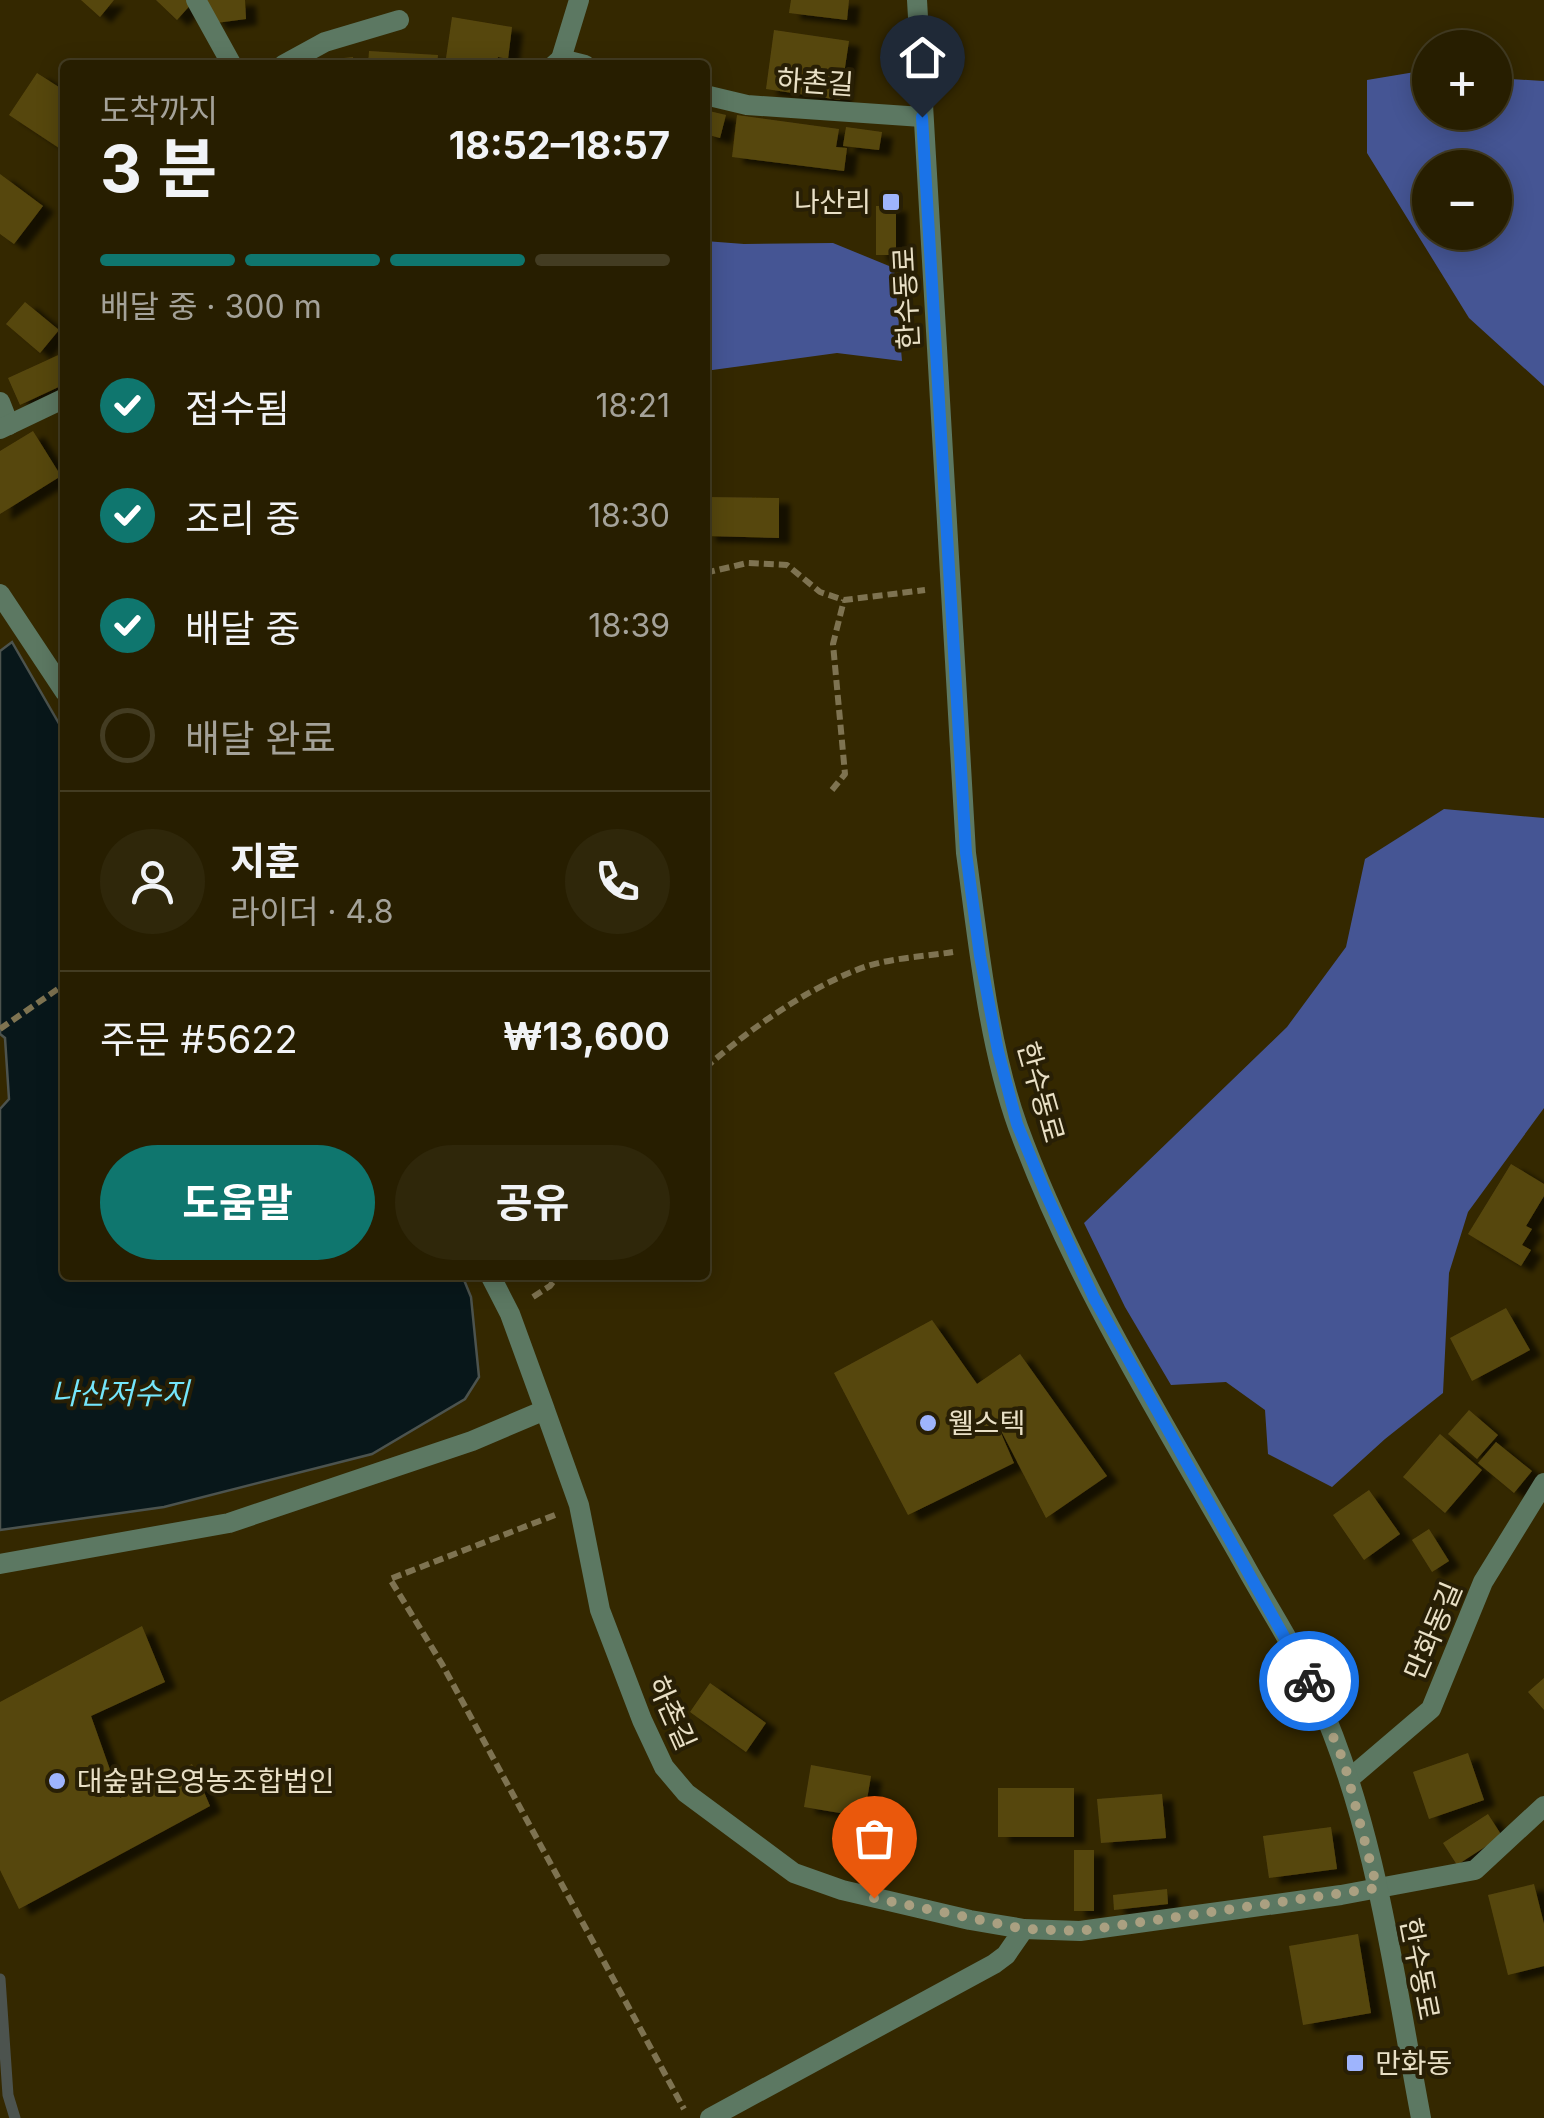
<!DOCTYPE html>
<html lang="ko">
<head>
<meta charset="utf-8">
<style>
  :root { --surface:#271e00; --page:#2f270a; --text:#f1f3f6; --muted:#a4a299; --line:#433c22; --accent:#0f766e }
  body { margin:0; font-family:Inter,"Noto Sans KR",sans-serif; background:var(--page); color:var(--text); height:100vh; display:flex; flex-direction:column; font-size:38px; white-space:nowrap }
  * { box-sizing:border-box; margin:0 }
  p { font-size:32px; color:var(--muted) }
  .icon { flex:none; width:55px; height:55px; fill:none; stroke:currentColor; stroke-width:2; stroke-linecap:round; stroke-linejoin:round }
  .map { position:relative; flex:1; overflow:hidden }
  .side { position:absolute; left:60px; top:60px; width:650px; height:1220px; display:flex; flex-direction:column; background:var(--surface); border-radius:10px; box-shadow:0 5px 25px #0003,0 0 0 2px var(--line) }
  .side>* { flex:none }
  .buttons { position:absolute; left:1412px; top:30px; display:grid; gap:20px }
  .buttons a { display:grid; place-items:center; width:100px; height:100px; border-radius:50%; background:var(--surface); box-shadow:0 5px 25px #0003,0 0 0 2px var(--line); font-size:50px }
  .pin { position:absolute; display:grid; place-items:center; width:85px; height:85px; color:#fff; margin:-102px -42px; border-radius:50% 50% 50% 0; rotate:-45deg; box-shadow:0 0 10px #0007 }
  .pin .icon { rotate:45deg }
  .courier { position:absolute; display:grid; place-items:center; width:100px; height:100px; margin:-50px; border:8px solid #1a73e8; border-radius:50%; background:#fff; color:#222; box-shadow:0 2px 12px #0007 }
  .headline em { font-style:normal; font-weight:700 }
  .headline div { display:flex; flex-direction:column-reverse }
  .headline { display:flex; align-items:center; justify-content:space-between; height:170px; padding:0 40px }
  h1 { font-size:65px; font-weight:700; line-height:75px }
  .bar { display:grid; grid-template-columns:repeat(4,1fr); gap:15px 10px; align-content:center; height:120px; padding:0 40px }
  .bar i { height:12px; border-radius:8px; background:var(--line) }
  .bar .on { background:var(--accent) }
  .bar p { grid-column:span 4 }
  .line { display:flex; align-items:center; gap:25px; padding:0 40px; border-top:2px solid var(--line) }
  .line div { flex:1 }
  .round { display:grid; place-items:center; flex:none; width:105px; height:105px; border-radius:52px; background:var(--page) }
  ol { padding:0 40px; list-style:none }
  li { display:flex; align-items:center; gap:30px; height:110px }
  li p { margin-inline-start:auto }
  li .icon { padding:10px; border-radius:50%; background:var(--accent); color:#fff; stroke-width:4 }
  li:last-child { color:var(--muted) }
  li i { width:55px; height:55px; border:5px solid var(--line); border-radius:50% }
  .cta { display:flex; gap:20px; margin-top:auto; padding:20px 40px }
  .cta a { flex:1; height:115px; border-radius:60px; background:var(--accent); color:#fff; font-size:40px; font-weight:700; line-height:115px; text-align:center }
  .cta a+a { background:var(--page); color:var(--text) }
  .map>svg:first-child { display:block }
  .forest { fill:#455594; fill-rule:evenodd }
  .water { fill:#08171a; stroke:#4c534e; stroke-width:2.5 }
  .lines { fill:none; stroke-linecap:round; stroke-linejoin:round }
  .stream { stroke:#4c534e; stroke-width:11 }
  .building { fill:#574711; filter:url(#shadow) }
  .path { stroke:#7e7351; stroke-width:6; stroke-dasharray:10 5; stroke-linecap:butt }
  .service { stroke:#5c7862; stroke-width:20 }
  .minor { stroke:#5c7862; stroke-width:20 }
  .tertiary { stroke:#5c7862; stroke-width:20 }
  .done { stroke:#aaa081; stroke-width:10; stroke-dasharray:0 18 }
  .route { stroke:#1a73e8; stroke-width:12 }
  .poi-dot { fill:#9eb4fd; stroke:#281f05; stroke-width:4 }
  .labels { text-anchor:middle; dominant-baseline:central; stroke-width:8; stroke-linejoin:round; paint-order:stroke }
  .street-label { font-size:28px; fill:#e9e0c6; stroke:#281f05 }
  .poi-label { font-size:28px; fill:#e9e0c6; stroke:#281f05; text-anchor:start }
  .water-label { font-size:30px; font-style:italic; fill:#74e6fb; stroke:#281f05 }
</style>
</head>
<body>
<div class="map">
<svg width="1544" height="2118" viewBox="0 0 1544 2118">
  <defs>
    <filter id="shadow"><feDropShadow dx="11" dy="6" stdDeviation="2.5" flood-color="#0009"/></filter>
  </defs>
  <rect width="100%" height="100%" fill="#342800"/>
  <path class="forest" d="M1415 72 1430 73V112H1495V78L1544 81V386L1469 318 1367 153V80ZM1430 168H1495V232H1430Z
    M705 241 744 244 833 243 894 268 902 361 837 353 705 371Z
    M1444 809 1544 818V1108L1468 1212 1449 1273 1443 1393 1385 1439 1332 1487 1268 1454 1265 1410 1226 1382 1171 1385 1125 1307 1084 1223 1287 1027 1346 947 1365 859Z"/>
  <path class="water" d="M12 642 65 734V1275H462L471 1297 479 1377 465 1399 372 1454 164 1507 0 1530V1109L9 1099 5 1038 0 1034V651Z"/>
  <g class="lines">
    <path class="stream" d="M0 1979 8 2095 15 2118"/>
  </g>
  <path class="building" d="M81 0H114L100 17Z
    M156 0H191L193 2 177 20Z
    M201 0H245L246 19 216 23Z
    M791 0H849L847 20 789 13Z
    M452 17 512 27 508 59 498 57 496 65H445Z
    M774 30 849 41 840 100 766 89Z
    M369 51 438 55 437 65H368Z
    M353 57V65H307L306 62Z
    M37 73 65 91V152L9 115Z
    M705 110 726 115 720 138 705 134Z
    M737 115 839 129 836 147 847 148 844 171 732 157Z
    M846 127 882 132 879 150 843 146Z
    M0 174 43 206 14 244 0 234Z
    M876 206H896V255H876Z
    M25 302 59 330 40 353 6 324Z
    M65 352V384L20 405 8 378Z
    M33 431 61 476 0 514V451Z
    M705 497 779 498V538L705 536Z
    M1511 1164 1544 1184V1196L1526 1226 1532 1229 1522 1245 1531 1250 1521 1266 1468 1234Z
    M1506 1308 1530 1350 1472 1381 1450 1338Z
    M932 1320 977 1384 1020 1354 1107 1476 1046 1518 994 1417 1014 1463 908 1515 834 1373Z
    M1469 1410 1498 1435 1477 1459 1448 1434Z
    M1440 1434 1482 1470 1445 1513 1403 1477Z
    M1496 1442 1532 1471 1514 1493 1478 1463Z
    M1369 1490 1400 1534 1364 1560 1333 1515Z
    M1429 1529 1449 1561 1432 1572 1412 1540Z
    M142 1626 165 1682 91 1716 120 1798 192 1764 210 1806 19 1909 0 1870V1702Z
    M1544 1678V1710L1528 1692Z
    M710 1683 766 1723 746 1752 690 1712Z
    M1468 1753 1484 1800 1429 1819 1413 1772Z
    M811 1765 871 1776 864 1817 804 1807Z
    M998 1788H1074V1837H998Z
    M1162 1794 1166 1838 1101 1843 1097 1799Z
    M1488 1814 1502 1836 1457 1865 1443 1843Z
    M1331 1827 1337 1869 1269 1878 1263 1836Z
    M852 1829 881 1831 878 1867 850 1865Z
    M1074 1850H1094V1911H1074Z
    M1534 1884 1544 1924V1966L1508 1975 1488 1895Z
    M1167 1889 1168 1904 1114 1910 1113 1895Z
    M1358 1934 1371 2013 1303 2025 1289 1946Z"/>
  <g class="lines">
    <path class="path" d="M705 573 747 563 787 565 820 592 844 600 925 590
      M832 790 845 774 833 644 844 600
      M0 1029 65 984
      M705 1068C749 1030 800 993 854 971 884 958 921 957 953 952
      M533 1297 550 1286 558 1275
      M555 1515 390 1579 442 1664 684 2109"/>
    <path class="service" d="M196 0 232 65
      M561 59 579 0
      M283 65 325 42 399 20
      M0 402 9 425"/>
    <path class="minor" d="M554 65 561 59 585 65
      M705 95 747 105 922 117
      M0 429 65 398
      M0 594 65 692
      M490 1275 510 1314 545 1410
      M0 1564 229 1523 472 1441 545 1410 579 1505 600 1610 642 1720 664 1767 686 1793 794 1873 842 1890 970 1920 1024 1929 1080 1931 1341 1895 1475 1870 1544 1806
      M1349 1779 1431 1709 1483 1582 1544 1483
      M710 2118 994 1964 1006 1955 1024 1929"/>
    <path class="tertiary" d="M917 0 966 853C978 940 988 1044 1018 1127 1074 1280 1163 1421 1243 1562 1267 1606 1296 1649 1316 1694 1376 1826 1394 1976 1421 2118"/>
  </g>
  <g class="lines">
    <path class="done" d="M874 1898 1024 1929 1080 1931 1377 1888 1344 1762 1309 1681"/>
    <path class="route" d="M922 117 966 853 980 956 998 1051 1017 1124 1046 1194 1094 1298 1309 1681"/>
  </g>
  <g class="poi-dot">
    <rect x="881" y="192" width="20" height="20" rx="5"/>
    <circle cx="928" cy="1423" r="10"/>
    <circle cx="57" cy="1781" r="10"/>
    <rect x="1345" y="2053" width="20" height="20" rx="5"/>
  </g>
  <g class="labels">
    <g class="street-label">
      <text transform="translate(815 82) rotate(4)">하촌길</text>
      <text transform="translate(906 298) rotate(-93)">한수동로</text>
      <text transform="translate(1041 1092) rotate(74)">한수동로</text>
      <text transform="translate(1433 1631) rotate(-67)">만화동길</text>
      <text transform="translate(672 1713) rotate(66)">하촌길</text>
      <text transform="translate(1420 1969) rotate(79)">한수동로</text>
    </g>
    <g class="poi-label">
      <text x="871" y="202" text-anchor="end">나산리</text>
      <text x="948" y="1423">웰스텍</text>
      <text x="77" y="1781">대숲맑은영농조합법인</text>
      <text x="1375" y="2063">만화동</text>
    </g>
    <g class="water-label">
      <text x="120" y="1393">나산저수지</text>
    </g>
  </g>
</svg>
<div class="buttons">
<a>+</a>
<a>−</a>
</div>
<div class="pin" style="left:874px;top:1898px;background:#ea580c"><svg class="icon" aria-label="bag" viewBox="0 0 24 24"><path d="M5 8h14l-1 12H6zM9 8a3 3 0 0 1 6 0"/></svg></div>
<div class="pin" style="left:922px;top:117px;background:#1f2937"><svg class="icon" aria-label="home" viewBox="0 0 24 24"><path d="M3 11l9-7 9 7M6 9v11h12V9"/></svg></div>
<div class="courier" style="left:1309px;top:1681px"><svg class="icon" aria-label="bike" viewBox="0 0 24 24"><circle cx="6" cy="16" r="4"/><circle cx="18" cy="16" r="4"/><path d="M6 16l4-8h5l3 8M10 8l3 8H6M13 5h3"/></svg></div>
<section class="side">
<div class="headline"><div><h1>3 분</h1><p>도착까지</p></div><em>18:52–18:57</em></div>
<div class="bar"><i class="on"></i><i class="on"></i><i class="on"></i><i></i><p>배달 중 · 300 m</p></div>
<ol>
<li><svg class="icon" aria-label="check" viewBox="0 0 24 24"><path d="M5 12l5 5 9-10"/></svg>접수됨<p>18:21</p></li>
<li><svg class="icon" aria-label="check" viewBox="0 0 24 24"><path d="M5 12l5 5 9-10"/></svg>조리 중<p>18:30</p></li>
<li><svg class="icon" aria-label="check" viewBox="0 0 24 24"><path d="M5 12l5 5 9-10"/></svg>배달 중<p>18:39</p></li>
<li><i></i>배달 완료</li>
</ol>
<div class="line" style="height:180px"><a class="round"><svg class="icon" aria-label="person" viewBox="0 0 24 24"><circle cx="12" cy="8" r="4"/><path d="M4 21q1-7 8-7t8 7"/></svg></a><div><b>지훈</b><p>라이더 · 4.8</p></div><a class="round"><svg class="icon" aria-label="phone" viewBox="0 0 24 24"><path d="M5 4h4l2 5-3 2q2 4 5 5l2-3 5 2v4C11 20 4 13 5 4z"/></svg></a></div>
<div class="line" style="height:130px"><div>주문 #5622</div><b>₩13,600</b></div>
<div class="cta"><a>도움말</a><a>공유</a></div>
</section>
</div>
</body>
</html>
